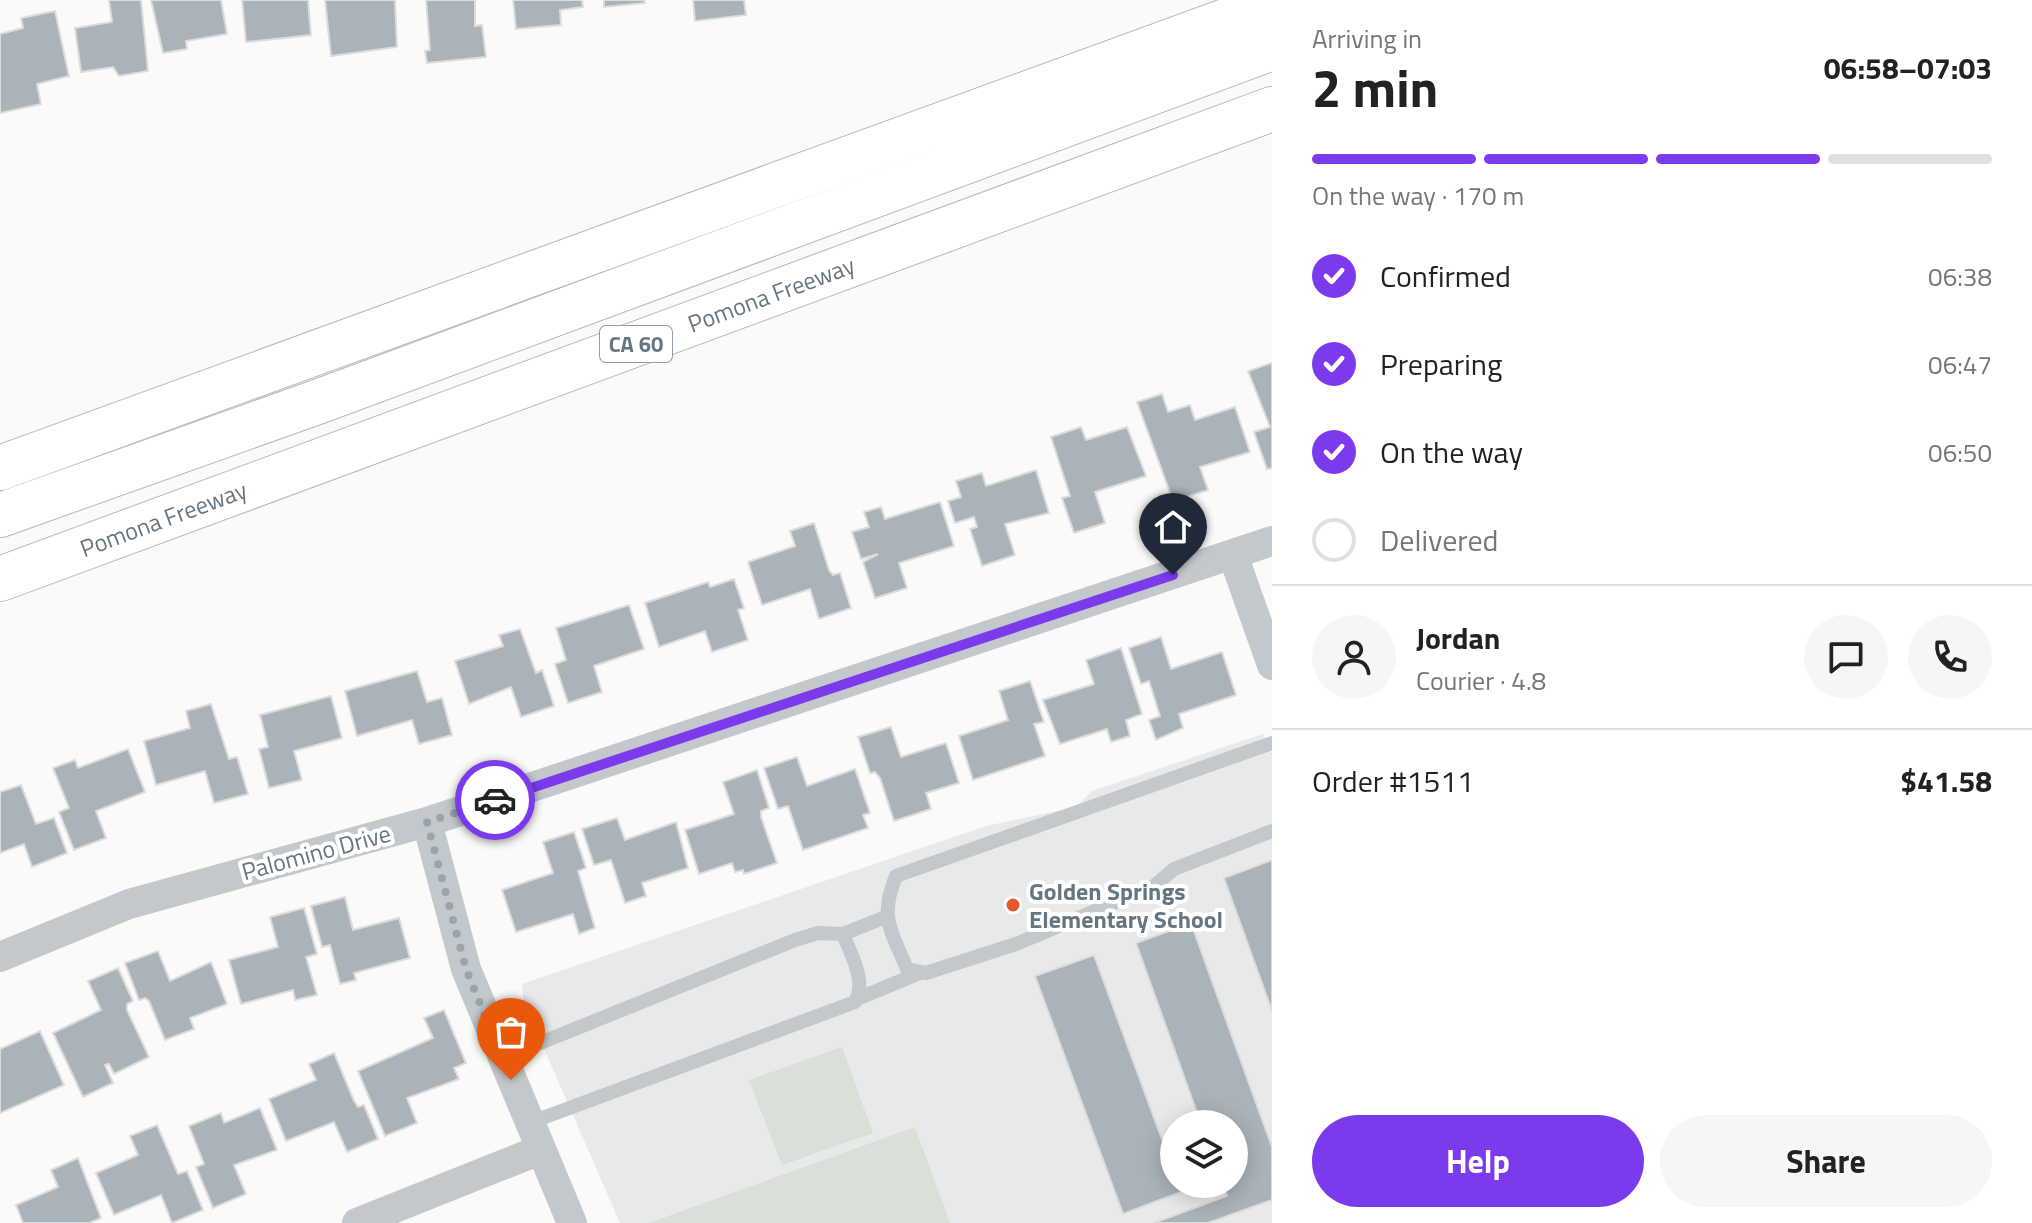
<!DOCTYPE html>
<html lang="en">
<head>
<meta charset="utf-8">
<style>
  :root { --surface:#fff; --page:#f6f6f6; --text:#222; --muted:#767676; --line:#e0e0e0; --accent:#7c3aed }
  body { margin:0; font-family:"Titillium Web",sans-serif; background:var(--page); color:var(--text); height:100vh; display:flex; flex-direction:column; font-size:30px; white-space:nowrap }
  * { box-sizing:border-box; margin:0 }
  p { font-size:26px; color:var(--muted) }
  .icon { flex:none; width:44px; height:44px; fill:none; stroke:currentColor; stroke-width:2; stroke-linecap:round; stroke-linejoin:round }
  .map { position:relative; flex:1; overflow:hidden }
  .side { display:flex; flex-direction:column; background:var(--surface); width:760px }
  .side>* { flex:none }
  .controls { position:absolute; left:1160px; top:1110px; display:grid; gap:16px }
  .controls a { display:grid; place-items:center; width:88px; height:88px; border-radius:50%; background:var(--surface); box-shadow:0 4px 20px #0003; font-size:40px }
  .pin { position:absolute; display:grid; place-items:center; width:68px; height:68px; color:#fff; margin:-82px -34px; border-radius:50% 50% 50% 0; rotate:-45deg; box-shadow:0 0 8px #0007 }
  .pin .icon { rotate:45deg }
  .courier { position:absolute; display:grid; place-items:center; width:80px; height:80px; margin:-40px; border:6px solid #7c3aed; border-radius:50%; background:#fff; color:#222; box-shadow:0 2px 10px #0007 }
  .head em { font-style:normal; font-weight:700 }
  .head div { display:flex; flex-direction:column-reverse }
  .head { display:flex; align-items:center; justify-content:space-between; height:136px; padding:0 40px }
  h1 { font-size:52px; font-weight:700; line-height:60px }
  .bar { display:grid; grid-template-columns:repeat(4,1fr); gap:12px 8px; align-content:center; height:96px; padding:0 40px }
  .bar i { height:10px; border-radius:6px; background:var(--line) }
  .bar .on { background:var(--accent) }
  .bar p { grid-column:span 4 }
  .line { display:flex; align-items:center; gap:20px; padding:0 40px; border-top:2px solid var(--line) }
  .line div { flex:1 }
  .round { display:grid; place-items:center; flex:none; width:84px; height:84px; border-radius:42px; background:var(--page) }
  ol { padding:0 40px; list-style:none }
  li { display:flex; align-items:center; gap:24px; height:88px }
  li p { margin-inline-start:auto }
  li .icon { padding:8px; border-radius:50%; background:var(--accent); color:#fff; stroke-width:4 }
  li:last-child { color:var(--muted) }
  li i { width:44px; height:44px; border:4px solid var(--line); border-radius:50% }
  .action { display:flex; gap:16px; margin-top:auto; padding:16px 40px }
  .action a { flex:1; height:92px; border-radius:48px; background:var(--accent); color:#fff; font-size:32px; font-weight:700; line-height:92px; text-align:center }
  .action a+a { background:var(--page); color:var(--text) }
  main { display:flex; flex:1; min-height:0 }
  .map>svg:first-child { display:block }
  .built { fill:#e8e9e9; fill-rule:evenodd }
  .green { fill:#dadfd7 }
  .building { fill:#aab3b9; stroke:#dcdcda; stroke-width:2 }
  .lines { fill:none; stroke-linecap:round; stroke-linejoin:round }
  .highway-casing { stroke:#b4b9bd; stroke-width:46 }
  .lane { stroke:#c3c8cc; stroke-width:14 }
  .street { stroke:#c3c8cc; stroke-width:30 }
  .highway { stroke:#fff; stroke-width:44 }
  .done { stroke:#99a4ac; stroke-width:8; stroke-dasharray:0 14.4 }
  .route { stroke:#7c3aed; stroke-width:10 }
  .poi-dot { fill:#e4572e; stroke:#fff; stroke-width:3 }
  .labels { text-anchor:middle; dominant-baseline:central; stroke-width:8; stroke-linejoin:round; paint-order:stroke }
  .shield { fill:#fff; stroke:#939fa8; stroke-width:2 }
  .shield-label { font-size:22px; font-weight:bold; fill:#657683 }
  .street-label { font-size:24px; fill:#657683; stroke:#fff }
  .poi-label { font-size:24px; font-weight:bold; fill:#657683; stroke:#fff; text-anchor:start }
</style>
</head>
<body>
<main>
<div class="map">
<svg width="1272" height="1223" viewBox="0 0 1272 1223">
  <rect width="100%" height="100%" fill="#fafaf8"/>
  <path class="built" d="M1263 734 1272 753V1223H620L524 1003 522 984 986 826 1076 807 1092 791ZM1174 1124H1234V1184H1174Z"/>
  <path class="green" d="M842 1047 873 1133 782 1165 749 1080Z
    M915 1127 950 1223H649Z"/>
  <path class="building" d="M109 0H141L148 71 119 76 113 67 81 72 75 28 112 22Z
    M151 0H221L227 34 186 41 187 49 163 53Z
    M242 0H308L311 35 246 42Z
    M325 0H395L397 47 331 56Z
    M426 0H475V26L482 25 486 57 427 63 425 51 430 50Z
    M513 0H582L583 7 560 10 561 25 516 29Z
    M604 0H644L645 3 604 7Z
    M693 0H744L746 15 695 21Z
    M55 11 69 76 37 84 41 104 0 113V34L23 28 21 18Z
    M1272 363V468L1267 469 1254 432 1270 427 1248 371Z
    M1162 394 1168 412 1190 405 1195 420 1235 407 1250 452 1200 467 1208 490 1173 501 1137 402Z
    M1081 427 1086 440 1127 427 1146 476 1095 492 1105 523 1074 533 1062 498 1070 496 1051 437Z
    M1036 470 1049 513 1005 524 1015 555 982 566 970 529 977 527 974 517 955 523 948 501 961 497 956 481 982 473 986 486Z
    M940 502 954 546 899 563 907 588 875 598 863 562 878 554 861 559 852 532 869 527 864 512 881 507 885 519Z
    M814 523 829 570 833 575 840 573 851 608 819 619 810 589 762 605 748 562 795 546 790 531Z
    M734 579 744 608 738 610 748 640 712 652 705 631 659 647 645 603 708 582 710 587Z
    M629 605 644 649 594 666 602 692 568 703 555 664 566 660 556 628Z
    M520 629 536 673 542 670 554 706 521 717 511 687 469 704 455 661 503 646 499 635Z
    M1161 637 1171 669 1222 652 1236 695 1179 714 1183 728 1156 740 1149 720 1160 716 1149 681 1141 684 1129 648Z
    M1121 648 1142 714 1126 720 1130 736 1111 742 1107 729 1060 744 1043 700 1094 684 1086 660Z
    M417 671 427 702 442 698 452 735 419 744 412 720 357 736 345 691Z
    M1030 681 1044 722 1034 724 1045 756 973 780 959 736 1008 720 999 691Z
    M331 696 342 738 294 751 302 780 269 788 259 749 268 747 260 715Z
    M211 704 229 759 237 757 248 794 214 803 205 771 156 785 144 741 190 728 186 711Z
    M891 727 901 757 946 743 959 783 926 793 931 809 894 821 880 778 875 772 870 773 858 737Z
    M128 749 145 792 96 811 106 838 74 850 59 812 69 808 53 768 75 760 78 768Z
    M797 757 807 786 855 769 870 813 863 815 868 828 803 850 788 806 778 809 764 768Z
    M757 770 769 808 761 811V817L777 863 744 874 743 870 735 872 732 863 699 874 685 830 734 814 723 782Z
    M21 785 36 824 54 818 67 853 32 867 24 844 0 853V792Z
    M617 818 625 840 676 822 688 868 642 883 646 896 625 903 611 860 594 865 582 829Z
    M574 832 586 868 578 871 595 928 579 934 573 914 516 932 502 890 553 873 543 842Z
    M1272 860V1011L1224 878Z
    M345 897 353 930 399 918 410 958 354 973 356 980 340 984 330 945 322 947 311 906Z
    M304 908 317 954 306 957 317 995 295 1000 293 990 241 1004 229 960 278 947 270 917Z
    M1191 923 1272 1147V1200L1208 1223H1154L1227 1196 1223 1184H1234V1124H1201L1136 943Z
    M158 951 170 981 211 962 227 1004 190 1018 194 1029 165 1040 149 1001 145 998 139 1000 125 963Z
    M1094 955 1174 1172V1184H1178L1181 1192 1123 1214 1035 976Z
    M118 968 133 1001 127 1004V1010L149 1057 114 1074 109 1064 105 1065 113 1083 83 1097 53 1033 101 1010 88 981Z
    M444 1010 466 1063 454 1068 459 1079 407 1098 417 1123 385 1136 358 1071 433 1038 424 1018Z
    M40 1031 64 1085 0 1113V1049Z
    M334 1053 354 1101 358 1107 364 1105 378 1139 347 1152 334 1122 286 1141 269 1099 316 1080 309 1064Z
    M260 1108 277 1150 234 1165 246 1194 213 1208 196 1167 204 1164 189 1126 221 1113 224 1123Z
    M157 1125 178 1174 187 1171 203 1210 172 1223 161 1195 114 1215 96 1173 138 1155 130 1136Z
    M78 1158 101 1218 89 1223H23L16 1205 58 1187 51 1170Z"/>
  <g class="lines">
    <g class="highway-casing">
      <g id="highway">
        <path d="M0 468 1272 4"/>
        <path d="M0 515 320 401 1272 48"/>
        <path id="s1" d="M0 579 1272 109"/>
      </g>
    </g>
    <path class="lane" d="M1272 743 896 876C879 918 891 930 907 969L926 973 1016 944 1154 886 1174 869 1272 831
      M843 934 888 916
      M857 999 922 972
      M503 1058 795 940 818 933 843 934C851 955 867 981 855 1002L529 1123"/>
    <path class="street" d="M1233 555 1272 665
      M427 822 466 969 572 1223
      M0 957 129 904 427 822 1272 541
      M357 1223 540 1150"/>
    <use href="#highway" class="highway"/>
  </g>
  <g class="lines">
    <path class="done" d="M495 800 427 822 466 969 511 1080"/>
    <path class="route" d="M495 800 1173 575"/>
  </g>
  <circle class="poi-dot" cx="1013" cy="905" r="8"/>
  <g class="labels">
    <rect class="shield" x="600" y="326" width="72" height="36" rx="6"/>
    <g class="shield-label">
      <text x="636" y="344">CA 60</text>
    </g>
    <g class="street-label">
      <text stroke="none"><textPath href="#s1" startOffset="822">Pomona Freeway</textPath></text>
      <text stroke="none"><textPath href="#s1" startOffset="174">Pomona Freeway</textPath></text>
      <text transform="translate(316 852) rotate(-15)">Palomino Drive</text>
    </g>
    <g class="poi-label">
      <text x="1029" y="891">Golden Springs<tspan x="1029" dy="28">Elementary School</tspan></text>
    </g>
  </g>
</svg>
<div class="controls">
<a><svg class="icon" aria-label="layers" viewBox="0 0 24 24"><path d="M12 4l9 5-9 5-9-5zM3 14l9 5 9-5"/></svg></a>
</div>
<div class="pin" style="left:511px;top:1080px;background:#ea580c"><svg class="icon" aria-label="bag" viewBox="0 0 24 24"><path d="M5 8h14l-1 12H6zM9 8a3 3 0 0 1 6 0"/></svg></div>
<div class="pin" style="left:1173px;top:575px;background:#1f2937"><svg class="icon" aria-label="home" viewBox="0 0 24 24"><path d="M3 11l9-7 9 7M6 9v11h12V9"/></svg></div>
<div class="courier" style="left:495px;top:800px"><svg class="icon" aria-label="car" viewBox="0 0 24 24"><path d="M5 17H2v-5l4-1 3-4h7l3 4 3 1v5h-3M9 17h6M6 11h13"/><circle cx="7" cy="17" r="2"/><circle cx="17" cy="17" r="2"/></svg></div>
</div>
<section class="side">
<div class="head"><div><h1>2 min</h1><p>Arriving in</p></div><em>06:58–07:03</em></div>
<div class="bar"><i class="on"></i><i class="on"></i><i class="on"></i><i></i><p>On the way · 170 m</p></div>
<ol>
<li><svg class="icon" aria-label="check" viewBox="0 0 24 24"><path d="M5 12l5 5 9-10"/></svg>Confirmed<p>06:38</p></li>
<li><svg class="icon" aria-label="check" viewBox="0 0 24 24"><path d="M5 12l5 5 9-10"/></svg>Preparing<p>06:47</p></li>
<li><svg class="icon" aria-label="check" viewBox="0 0 24 24"><path d="M5 12l5 5 9-10"/></svg>On the way<p>06:50</p></li>
<li><i></i>Delivered</li>
</ol>
<div class="line" style="height:144px"><a class="round"><svg class="icon" aria-label="person" viewBox="0 0 24 24"><circle cx="12" cy="8" r="4"/><path d="M4 21q1-7 8-7t8 7"/></svg></a><div><b>Jordan</b><p>Courier · 4.8</p></div><a class="round"><svg class="icon" aria-label="chat" viewBox="0 0 24 24"><path d="M4 5h16v11H9l-5 4z"/></svg></a><a class="round"><svg class="icon" aria-label="phone" viewBox="0 0 24 24"><path d="M5 4h4l2 5-3 2q2 4 5 5l2-3 5 2v4C11 20 4 13 5 4z"/></svg></a></div>
<div class="line" style="height:104px"><div>Order #1511</div><b>$41.58</b></div>
<div class="action"><a>Help</a><a>Share</a></div>
</section>
</main>
</body>
</html>
